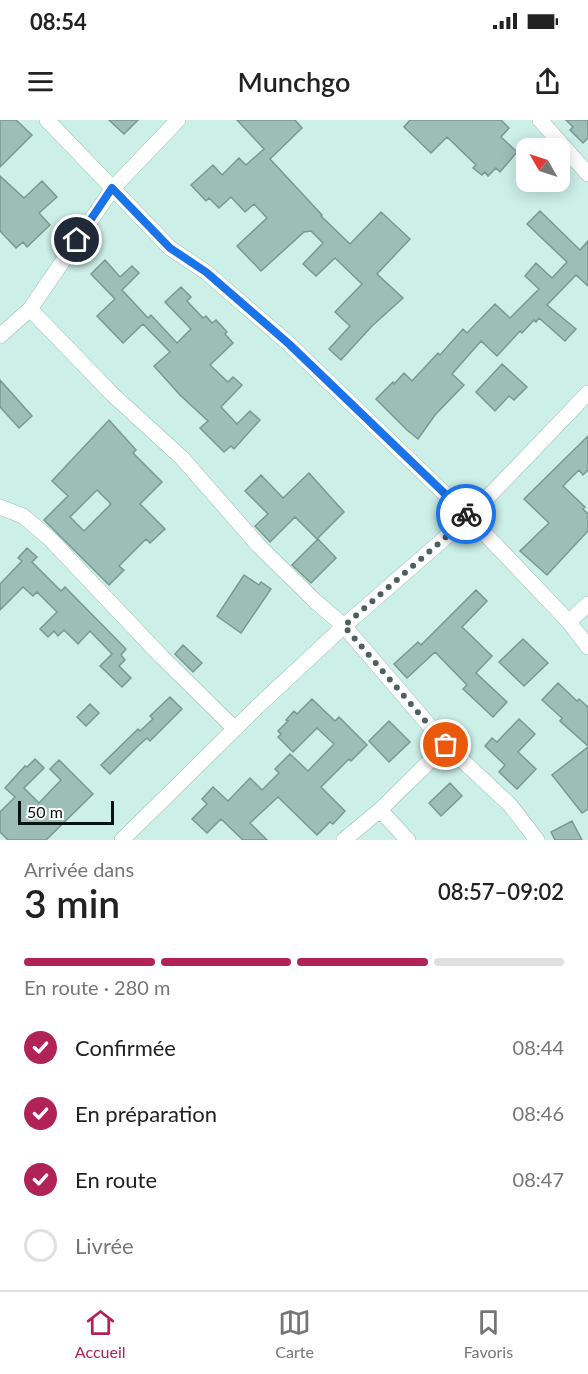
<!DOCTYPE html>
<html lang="fr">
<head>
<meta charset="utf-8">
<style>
  :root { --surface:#fff; --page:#f6f6f6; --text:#222; --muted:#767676; --line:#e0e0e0; --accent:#b12257 }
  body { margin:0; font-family:Lato,sans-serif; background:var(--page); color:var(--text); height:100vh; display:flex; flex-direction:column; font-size:22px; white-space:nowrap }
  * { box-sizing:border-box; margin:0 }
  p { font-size:20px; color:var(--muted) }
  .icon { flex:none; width:33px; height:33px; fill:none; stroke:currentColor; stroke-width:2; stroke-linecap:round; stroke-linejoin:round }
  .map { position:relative; height:720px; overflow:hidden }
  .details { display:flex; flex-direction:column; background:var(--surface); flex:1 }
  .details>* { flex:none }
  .needle { width:39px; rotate:309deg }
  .buttons { position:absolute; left:516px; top:18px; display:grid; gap:12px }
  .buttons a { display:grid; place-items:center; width:54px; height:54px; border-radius:12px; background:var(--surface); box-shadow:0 3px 15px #0003; font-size:30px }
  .scale { position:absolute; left:18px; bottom:15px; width:96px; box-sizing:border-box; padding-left:6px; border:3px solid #071411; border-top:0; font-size:16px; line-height:21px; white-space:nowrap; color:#071411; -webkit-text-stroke:4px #fff; paint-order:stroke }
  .pin { position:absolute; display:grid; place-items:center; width:51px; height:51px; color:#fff; margin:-26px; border:3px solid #fff; border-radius:50%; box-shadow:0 2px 6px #0007 }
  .courier { position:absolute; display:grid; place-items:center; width:60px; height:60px; margin:-30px; border:4px solid #1a73e8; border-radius:50%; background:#fff; color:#222; box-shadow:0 2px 8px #0007 }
  .summary em { font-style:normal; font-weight:600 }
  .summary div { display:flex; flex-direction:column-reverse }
  .summary { display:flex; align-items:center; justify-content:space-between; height:102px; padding:0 24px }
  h1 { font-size:39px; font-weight:600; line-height:45px }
  .bar { display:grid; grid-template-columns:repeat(4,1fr); gap:9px 6px; align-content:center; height:72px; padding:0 24px }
  .bar i { height:8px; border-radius:4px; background:var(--line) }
  .bar .on { background:var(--accent) }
  .bar p { grid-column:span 4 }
  ol { padding:0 24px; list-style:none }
  li { display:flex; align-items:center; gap:18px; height:66px }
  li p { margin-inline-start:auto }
  li .icon { padding:6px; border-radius:50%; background:var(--accent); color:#fff; stroke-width:4 }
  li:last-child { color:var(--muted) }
  li i { width:33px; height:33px; border:3px solid var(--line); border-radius:50% }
  .status { display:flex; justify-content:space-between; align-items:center; height:42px; padding:0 30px; background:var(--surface); direction:ltr }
  .status svg { height:16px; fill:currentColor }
  header { display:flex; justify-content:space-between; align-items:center; height:78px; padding:0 24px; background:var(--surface); font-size:27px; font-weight:600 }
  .tab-bar { display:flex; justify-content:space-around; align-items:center; height:84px; border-top:2px solid var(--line); background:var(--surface); font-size:16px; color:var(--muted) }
  .tab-bar a { display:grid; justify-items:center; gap:3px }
  .tab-bar .on { color:var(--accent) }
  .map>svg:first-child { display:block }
  .building { fill:#9cbeb6; stroke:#789991; stroke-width:1.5; fill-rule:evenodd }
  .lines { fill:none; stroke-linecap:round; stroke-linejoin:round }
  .street-casing { stroke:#9bbdb5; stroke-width:16 }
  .street { stroke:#fff; stroke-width:15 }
  .done { stroke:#4c615c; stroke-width:6; stroke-dasharray:0 10.8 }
  .route { stroke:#1a73e8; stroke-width:8 }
</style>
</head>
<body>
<div class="status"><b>08:54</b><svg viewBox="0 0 49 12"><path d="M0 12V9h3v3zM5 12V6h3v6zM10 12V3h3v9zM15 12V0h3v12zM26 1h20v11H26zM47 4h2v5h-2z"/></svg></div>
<header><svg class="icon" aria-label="menu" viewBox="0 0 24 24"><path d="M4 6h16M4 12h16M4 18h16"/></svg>Munchgo<svg class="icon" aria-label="share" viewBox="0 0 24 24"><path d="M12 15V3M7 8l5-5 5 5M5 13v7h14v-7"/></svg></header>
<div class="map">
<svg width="588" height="720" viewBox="0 0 588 720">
  <rect width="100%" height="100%" fill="#ccefe7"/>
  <path class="building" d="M0 0H16L32 15 0 47Z
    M109 0H138L124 14Z
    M237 0H295L302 8 270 39 322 95 321 96 350 124 381 92 410 119 377 154 403 178 372 206 341 240 329 229 350 206 335 192 362 164 335 138 316 156 303 144 323 123 311 111 304 112 261 151 237 126 267 98 254 84 245 92 231 77 219 88 209 78 206 81 191 65 213 45 222 55 239 38 246 45 264 29Z
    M410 0H501L509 8 501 17 517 32 500 52 496 48 488 56 485 52 482 55 473 48 476 45 447 17 431 33 404 7Z
    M566 0H588V18L583 23 570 10 573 7Z
    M0 56 24 78 42 61 57 77 39 93 50 105 27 127 23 122 16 128 0 111Z
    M540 91 580 130 588 121V166L576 155 547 185 576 209 565 221 539 198 536 202 534 200 522 213 520 211 497 236 481 221 452 254 464 265 435 295 418 319 407 310 376 279 393 262 394 264 404 253 412 261 438 233 440 235 463 209 467 213 495 184 510 198 539 169 525 156 536 143 552 158 567 142 527 104Z
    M105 140 120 157 132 146 139 153 122 170 148 198 151 195 177 223 191 209 165 182 181 167 191 177 187 181 203 198 206 196 212 203 216 200 227 212 225 214 233 223 210 245 228 262 233 257 242 265 221 287 237 304 250 291 260 300 234 329 231 326 224 332 200 308 208 301 180 275 154 246 170 232 143 204 123 223 97 196 115 179 91 154Z
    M502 244 527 267 514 280 509 276 495 291 476 272Z
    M0 260 32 296 19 308 0 287Z
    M109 300 136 330 133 333 162 362 140 384 165 409 150 423 146 419 119 446 124 450 109 465 44 400 68 376 52 361ZM97 370 111 384 84 411 70 397Z
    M588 316V350L583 355 579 350 563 366 585 387 583 389 588 394V411L547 455 520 431 549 403 524 379Z
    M309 353 344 392 317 419 295 397 270 422 255 406 268 394 245 371 261 355 283 378Z
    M318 419 336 438 311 463 292 445Z
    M27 428 37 437 32 442 61 471 65 467 126 529 121 535 125 540 119 546 131 558 122 567 100 546 112 534 90 511 78 524 64 510 58 516 54 511 48 517 40 509 57 492 37 472 33 476 23 467 0 490V464L22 441 18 438Z
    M244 455 259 465 261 462 271 469 241 513 217 496Z
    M476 470 487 481 462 507 492 536 476 553 507 582 493 597 463 569 467 565 435 532 407 558 394 544 418 522 421 525Z
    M523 519 548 543 524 566 499 542Z
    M183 525 202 543 193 552 175 534Z
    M558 563 577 581 579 579 588 587V626L560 601 562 598 542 580Z
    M170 577 182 589 150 621 147 618 138 626 110 654 101 645 138 609 140 611 153 599 150 596Z
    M312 579 335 601 339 597 367 625 351 641 349 639 321 667 345 691 333 704 330 702 317 715 278 677 250 703 267 720H243L221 699 207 713 192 699 207 684 202 679 213 667 228 681 250 658 262 670 279 653 275 649 290 634 308 651 334 624 317 608 293 632 278 617 281 614 278 611 288 601 286 600 294 591 297 594Z
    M90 584 99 593 86 606 77 597Z
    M519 599 535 614 518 632 536 649 517 669 499 652 505 645 485 626 492 618 497 622Z
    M389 601 410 622 389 642 369 621Z
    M588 627V689L582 693 552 655Z
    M35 639 44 648 24 668 39 683 61 660 50 649 59 640 93 674 46 720H8L0 712V692L15 677 5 668 25 646 27 647Z
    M450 663 462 676 441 696 429 683Z
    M572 701 582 720H555L551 712Z"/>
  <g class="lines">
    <g class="street-casing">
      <path id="street" d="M47 0 170 128 206 152 289 224 469 397 569 502 588 527
        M540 0 588 54
        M30 189 112 274 182 338 259 426 315 481 344 506 446 625 510 685 537 720
        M0 216 30 189 113 68 178 0
        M0 387 23 396 50 419 161 536 235 609
        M569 502 588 484
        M380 690 408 720
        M122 720 257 587 344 506 469 397 588 273
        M344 720 380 690 446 625"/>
    </g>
    <use href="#street" class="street"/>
  </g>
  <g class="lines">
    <path class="done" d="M446 625 344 506 469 397 466 394"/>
    <path class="route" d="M77 120 112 68 170 128 206 152 289 224 466 394"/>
  </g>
</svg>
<div class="buttons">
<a><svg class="needle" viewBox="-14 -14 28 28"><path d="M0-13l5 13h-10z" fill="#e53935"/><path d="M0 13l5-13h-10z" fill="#767676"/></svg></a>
</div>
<div class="scale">50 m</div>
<div class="pin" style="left:446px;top:625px;background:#ea580c"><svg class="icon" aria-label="bag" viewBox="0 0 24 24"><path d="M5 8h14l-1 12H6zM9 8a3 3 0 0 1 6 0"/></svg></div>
<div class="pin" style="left:77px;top:120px;background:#1f2937"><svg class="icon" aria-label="home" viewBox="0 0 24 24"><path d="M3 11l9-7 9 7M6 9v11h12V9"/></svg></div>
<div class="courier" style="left:466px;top:394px"><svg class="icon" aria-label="bike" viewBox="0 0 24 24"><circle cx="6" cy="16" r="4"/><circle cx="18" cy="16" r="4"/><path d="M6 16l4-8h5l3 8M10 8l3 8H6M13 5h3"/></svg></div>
</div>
<section class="details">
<div class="summary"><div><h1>3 min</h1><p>Arrivée dans</p></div><em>08:57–09:02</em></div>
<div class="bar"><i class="on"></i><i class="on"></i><i class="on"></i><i></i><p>En route · 280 m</p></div>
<ol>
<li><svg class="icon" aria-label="check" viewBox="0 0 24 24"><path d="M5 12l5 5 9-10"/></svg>Confirmée<p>08:44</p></li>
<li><svg class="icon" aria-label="check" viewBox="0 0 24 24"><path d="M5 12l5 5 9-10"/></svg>En préparation<p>08:46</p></li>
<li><svg class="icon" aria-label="check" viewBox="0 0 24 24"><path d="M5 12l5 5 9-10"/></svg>En route<p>08:47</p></li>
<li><i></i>Livrée</li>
</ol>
</section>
<nav class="tab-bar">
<a class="on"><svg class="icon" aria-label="home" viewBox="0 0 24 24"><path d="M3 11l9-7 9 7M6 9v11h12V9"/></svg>Accueil</a>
<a><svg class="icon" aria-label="map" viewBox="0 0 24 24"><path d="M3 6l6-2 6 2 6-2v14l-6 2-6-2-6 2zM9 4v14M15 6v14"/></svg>Carte</a>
<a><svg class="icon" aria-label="saved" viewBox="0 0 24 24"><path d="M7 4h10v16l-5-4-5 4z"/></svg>Favoris</a>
</nav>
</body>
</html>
